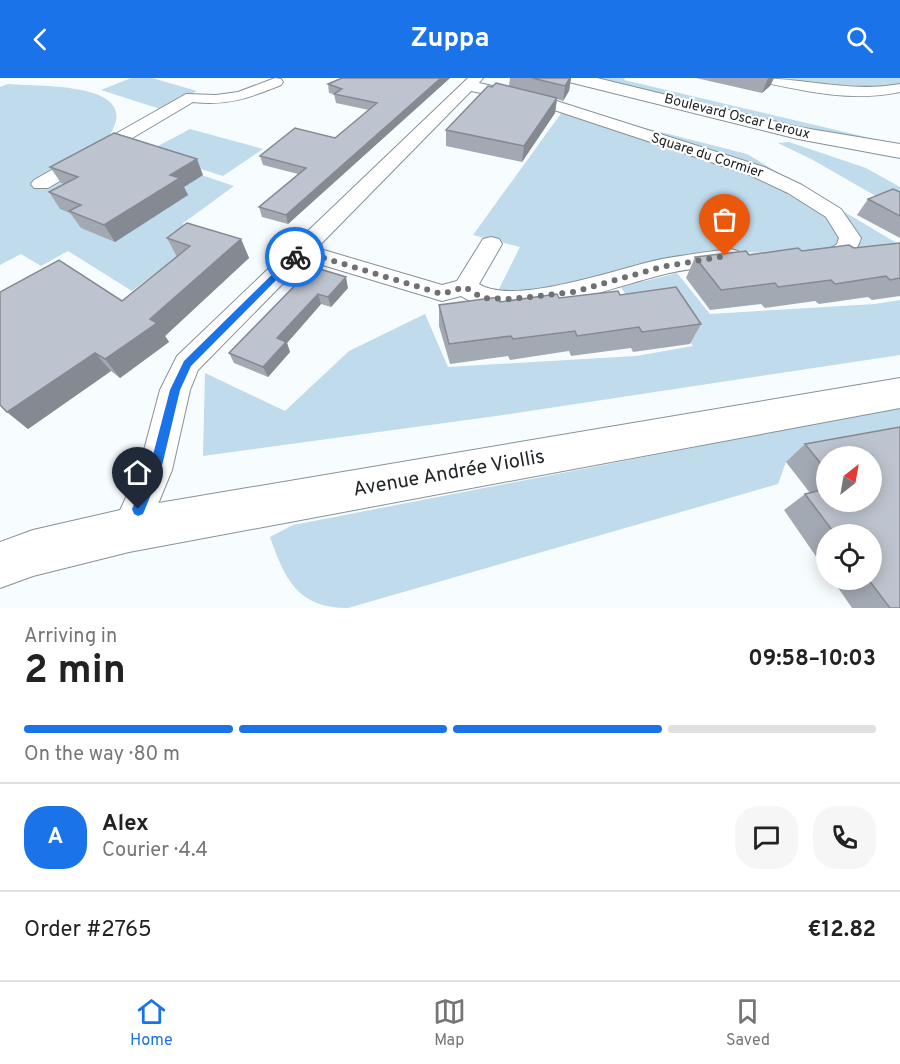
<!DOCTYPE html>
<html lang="en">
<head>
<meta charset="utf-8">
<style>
  :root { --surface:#fff; --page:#f6f6f6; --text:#222; --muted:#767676; --line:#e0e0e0; --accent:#1a73e8 }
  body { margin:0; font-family:Overpass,sans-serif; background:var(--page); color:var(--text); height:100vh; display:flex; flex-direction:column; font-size:22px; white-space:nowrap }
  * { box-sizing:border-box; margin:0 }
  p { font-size:20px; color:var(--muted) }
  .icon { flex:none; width:33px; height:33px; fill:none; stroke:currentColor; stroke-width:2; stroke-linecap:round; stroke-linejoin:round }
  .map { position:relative; height:530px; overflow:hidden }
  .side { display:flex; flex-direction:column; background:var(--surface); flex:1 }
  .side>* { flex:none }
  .needle { width:39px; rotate:31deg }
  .fabs { position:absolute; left:816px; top:368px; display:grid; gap:12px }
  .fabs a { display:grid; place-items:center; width:66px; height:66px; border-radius:50%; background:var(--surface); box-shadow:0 3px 15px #0003; font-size:30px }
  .pin { position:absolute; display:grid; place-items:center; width:51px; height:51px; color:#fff; margin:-62px -26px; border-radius:50% 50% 50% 0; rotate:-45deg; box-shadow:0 0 6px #0007 }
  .pin .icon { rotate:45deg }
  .courier { position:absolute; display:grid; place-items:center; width:60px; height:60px; margin:-30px; border:4px solid #1a73e8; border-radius:50%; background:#fff; color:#222; box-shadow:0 2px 8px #0007 }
  .overview em { font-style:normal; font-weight:700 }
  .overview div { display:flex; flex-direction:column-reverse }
  .overview { display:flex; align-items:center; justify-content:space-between; height:102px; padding:0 24px }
  h1 { font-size:39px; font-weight:700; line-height:45px }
  .bar { display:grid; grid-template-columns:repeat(4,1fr); gap:9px 6px; align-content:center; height:72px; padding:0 24px }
  .bar i { height:8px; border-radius:4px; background:var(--line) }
  .bar .current { background:var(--accent) }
  .bar p { grid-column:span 4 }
  .line { display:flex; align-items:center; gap:15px; padding:0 24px; border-top:2px solid var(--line) }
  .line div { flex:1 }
  .round { display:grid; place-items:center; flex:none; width:63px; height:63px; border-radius:24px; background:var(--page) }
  header { display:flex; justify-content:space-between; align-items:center; height:78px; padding:0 24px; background:var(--accent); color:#fff; font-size:27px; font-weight:700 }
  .dock { display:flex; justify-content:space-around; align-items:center; height:84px; border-top:2px solid var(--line); background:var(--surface); font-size:16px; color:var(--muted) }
  .dock a { display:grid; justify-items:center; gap:3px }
  .dock .current { color:var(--accent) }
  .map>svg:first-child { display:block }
  .green { fill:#bfdbec }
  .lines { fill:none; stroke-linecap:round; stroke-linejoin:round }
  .street-casing { stroke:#869197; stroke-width:2 }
  .secondary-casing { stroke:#869197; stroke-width:2 }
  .street { fill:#fff; fill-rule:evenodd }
  .secondary { fill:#fff; fill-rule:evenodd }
  .wall { fill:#a3a9b2; fill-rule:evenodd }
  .shaded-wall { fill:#858991 }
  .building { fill:#bec4cf; stroke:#858991; stroke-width:1.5 }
  .route { fill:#1a73e8 }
  .done { stroke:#6d7174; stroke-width:6; stroke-dasharray:0 10.8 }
  .labels { text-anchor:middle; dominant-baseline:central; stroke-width:4.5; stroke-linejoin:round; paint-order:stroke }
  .far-street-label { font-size:14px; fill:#222629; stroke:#fff }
  .near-street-label { font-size:20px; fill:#222629; stroke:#fff }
</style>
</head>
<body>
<header><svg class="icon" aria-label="back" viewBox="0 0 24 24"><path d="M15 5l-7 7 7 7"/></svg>Zuppa<svg class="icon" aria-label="search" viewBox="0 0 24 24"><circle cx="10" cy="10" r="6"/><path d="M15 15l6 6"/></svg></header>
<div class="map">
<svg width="900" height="530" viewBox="0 0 900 530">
  <rect width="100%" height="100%" fill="#f7fcff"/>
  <path class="green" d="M131 0H152L197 13 160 31 101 12Z
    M582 0H625L624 2 900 67 826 57Z
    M774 0H900V5C861 18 814 9 774 0Z
    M8 6C40 9 149 3 107 61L118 69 234 108 182 146 208 154 132 213 68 173 41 188 21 176 0 187V9Z
    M575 32 747 76 900 167 879 176 725 174 569 209 497 215 520 169 473 157 562 34Z
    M190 51 263 71 223 98 147 74Z
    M789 64 866 90 900 109V132L813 82 778 65Z
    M677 195 710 236 875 226 900 222V277L496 338 203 378 205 295 285 333 349 273 425 236 448 289 636 278 693 268 669 229 634 231 621 209Z
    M900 326V363L786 384 778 406 348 530C298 530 285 502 270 459L293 447 748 359 769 352Z"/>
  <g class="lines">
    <g class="street-casing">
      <path id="street" d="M275 0 281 1 283 4 281 7C249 20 228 28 193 24L48 110H34L31 106 34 102 186 16 216 17 238 14Z
        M468 0H483L479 5 544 19 764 89 802 107 841 131 861 160C854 184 830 189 808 183L805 178 808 173 831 170 837 166 839 160 826 139 788 115 750 97 536 26 471 13 317 170 442 207 457 203 483 161 491 159 499 161 502 166 479 206C515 229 621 189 662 181 684 177 707 174 730 171L738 173 741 178 738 183C713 190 686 190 661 197 609 210 509 250 461 218L442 223 306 182 198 292 190 312 172 392 142 465 129 470 116 465 111 452 139 391 160 312 177 278Z
        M755 0C804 0 850 15 900 6V14C853 24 808 14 762 4Z"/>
    </g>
    <g class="secondary-casing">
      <path id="secondary" d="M566 0H597L798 49 900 66V80L798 61 569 4Z
        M900 300V330L129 474 33 498 0 510V464L33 452 129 430Z"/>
    </g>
    <use href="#street" class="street"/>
    <use href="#secondary" class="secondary"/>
  </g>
  <path class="wall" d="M450 0 288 146 262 139 259 129 298 96 263 87 260 78 335 60 369 32 336 25 334 16 329 15 328 6Z
    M510 0H571L569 13 563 23 557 21 555 35 522 84 446 68V52L509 8Z
    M696 0H774L770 8 762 15Z
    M50 89 203 97 184 109 188 117 115 164 81 150 70 135 60 131 49 114 64 106 61 105Z
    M900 114V160L857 137 868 121Z
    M167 160 241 161 249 180 165 258 169 264 120 300 111 293 28 351 7 334 122 223 177 179Z
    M900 165V218L872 222 868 219 819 226 815 223 765 230 761 226 710 232 686 200 695 179 854 170Z
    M313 189 348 210 331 229 321 226 287 265 290 274 268 299 234 285 229 275Z
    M620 217 701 246 690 266 633 274 631 270 571 278 569 273 510 282 508 278 450 286 439 248V227Z
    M900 349V530H852L832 501H872V456H826V493L784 432 805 416 810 415 786 384 805 366ZM826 378 872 423H826Z"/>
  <path class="shaded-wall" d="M441 0H450L288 146 286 137Z
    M570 0H571L569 13 563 23 565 8Z
    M768 0H774L770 8 762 15Z
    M557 20 555 35 522 84 524 68Z
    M197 81 203 97 184 109 188 117 115 164 104 147 170 97Z
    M241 161 249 180 165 258 169 264 120 300 105 281Z
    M346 199 348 210 331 229 328 219Z
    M318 216 321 226 287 265 290 274 268 299 263 289 277 260Z
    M95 275 111 293 28 351 7 334Z"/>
  <path class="building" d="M342 0H441L286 137 259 129 306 90 260 78 295 50 335 60 377 25 334 16 342 11 328 6Z
    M532 0H570L565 8Z
    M496 5 557 20 524 68 446 52 488 8 492 9Z
    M114 55 197 81 170 97 180 100 104 147 69 133 81 127 49 114 78 99 50 89Z
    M893 111 900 114V138L868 121Z
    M187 145 241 161 150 241 157 245 105 281 95 275 7 334 0 327V214L59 182 122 223 190 168 167 160Z
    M900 165V200L890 202 886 198 835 206 831 202 778 209 775 205 721 212 695 179 746 173 749 177 798 170 802 173 849 167 854 170Z
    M313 189 346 199 328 219 318 216 277 260 286 264 263 289 229 275Z
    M676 209 701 246 642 254 639 249 577 258 575 253 513 261 511 258 449 266 439 227 499 219 500 224 557 216 559 220 618 213 620 217Z
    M900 349V530H890L868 501H872V456H835L805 416 826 411V423H872V378H826V392L805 366Z"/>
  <path class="route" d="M292 177 299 179 191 288 180 312 161 392 143 436 138 438 134 436 132 431 149 392 170 312 184 283Z"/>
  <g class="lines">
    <path class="done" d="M295 179 301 173 442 216 465 209 482 220 511 221 574 214 661 189 725 178"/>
  </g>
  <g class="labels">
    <g class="far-street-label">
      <text transform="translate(737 39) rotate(14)">Boulevard Oscar Leroux</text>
      <text transform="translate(707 78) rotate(18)">Square du Cormier</text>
    </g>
    <g class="near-street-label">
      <text transform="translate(449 396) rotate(-10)">Avenue Andrée Viollis</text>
    </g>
  </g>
</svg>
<div class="fabs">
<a><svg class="needle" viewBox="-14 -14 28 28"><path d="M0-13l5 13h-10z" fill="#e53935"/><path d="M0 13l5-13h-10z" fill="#767676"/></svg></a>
<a><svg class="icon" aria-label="locate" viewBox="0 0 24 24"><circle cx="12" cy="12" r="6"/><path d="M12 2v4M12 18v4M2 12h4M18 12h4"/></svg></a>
</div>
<div class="pin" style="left:725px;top:178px;background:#ea580c"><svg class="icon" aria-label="bag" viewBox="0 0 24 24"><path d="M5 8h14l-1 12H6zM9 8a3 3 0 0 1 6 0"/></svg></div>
<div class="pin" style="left:138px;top:431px;background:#1f2937"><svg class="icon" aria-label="home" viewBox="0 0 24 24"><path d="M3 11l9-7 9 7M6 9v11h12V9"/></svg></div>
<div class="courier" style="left:295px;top:179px"><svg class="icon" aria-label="bike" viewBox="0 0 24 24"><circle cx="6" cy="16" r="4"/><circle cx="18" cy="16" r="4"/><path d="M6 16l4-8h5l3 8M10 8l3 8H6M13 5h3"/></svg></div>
</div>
<section class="side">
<div class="overview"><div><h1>2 min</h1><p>Arriving in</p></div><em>09:58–10:03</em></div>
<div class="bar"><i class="current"></i><i class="current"></i><i class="current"></i><i></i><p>On the way · 80 m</p></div>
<div class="line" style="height:108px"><b class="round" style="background:var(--accent);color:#fff">A</b><div><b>Alex</b><p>Courier · 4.4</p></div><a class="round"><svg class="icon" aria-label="chat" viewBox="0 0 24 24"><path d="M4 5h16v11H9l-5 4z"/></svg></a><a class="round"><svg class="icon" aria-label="phone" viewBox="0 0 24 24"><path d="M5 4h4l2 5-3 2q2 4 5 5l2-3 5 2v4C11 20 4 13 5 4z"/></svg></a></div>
<div class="line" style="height:78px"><div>Order #2765</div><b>€12.82</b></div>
</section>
<nav class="dock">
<a class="current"><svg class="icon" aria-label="home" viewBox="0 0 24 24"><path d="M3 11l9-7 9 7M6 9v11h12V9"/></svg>Home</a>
<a><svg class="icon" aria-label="map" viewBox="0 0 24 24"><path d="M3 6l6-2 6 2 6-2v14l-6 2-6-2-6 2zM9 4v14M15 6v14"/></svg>Map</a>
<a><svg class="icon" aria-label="saved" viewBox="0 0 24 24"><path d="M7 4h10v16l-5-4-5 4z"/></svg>Saved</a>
</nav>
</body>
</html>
